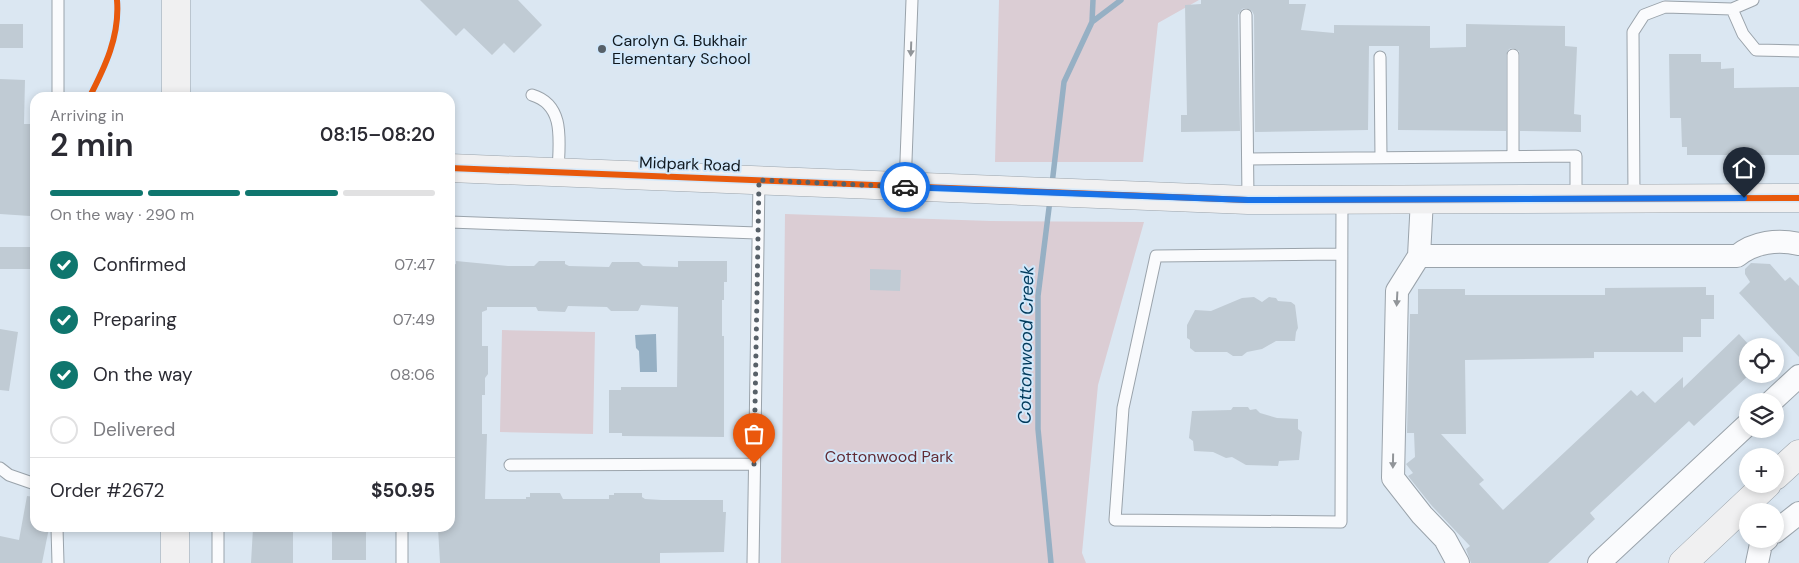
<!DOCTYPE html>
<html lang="en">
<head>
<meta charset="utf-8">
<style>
  :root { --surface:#fff; --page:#f2f2f3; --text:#2b2b33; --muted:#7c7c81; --line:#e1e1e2; --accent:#0f766e }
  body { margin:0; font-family:"DM Sans",sans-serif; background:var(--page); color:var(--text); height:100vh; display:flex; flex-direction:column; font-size:19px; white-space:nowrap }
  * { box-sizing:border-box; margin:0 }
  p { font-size:16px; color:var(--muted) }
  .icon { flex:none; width:28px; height:28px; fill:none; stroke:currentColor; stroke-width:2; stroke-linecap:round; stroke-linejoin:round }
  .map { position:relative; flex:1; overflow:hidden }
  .drawer { position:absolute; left:30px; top:92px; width:425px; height:440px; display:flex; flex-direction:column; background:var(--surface); border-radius:15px; box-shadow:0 2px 8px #0003 }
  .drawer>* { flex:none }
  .tools { position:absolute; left:1739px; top:338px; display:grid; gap:10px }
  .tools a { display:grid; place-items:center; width:45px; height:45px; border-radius:50%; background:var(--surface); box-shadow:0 2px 8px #0003; font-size:25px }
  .pin { position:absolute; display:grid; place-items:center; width:42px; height:42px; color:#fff; margin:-51px -21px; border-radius:50% 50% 50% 0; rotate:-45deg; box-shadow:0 0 5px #0007 }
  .pin .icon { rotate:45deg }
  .courier { position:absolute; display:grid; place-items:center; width:50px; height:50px; margin:-25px; border:4px solid #1a73e8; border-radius:50%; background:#fff; color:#222; box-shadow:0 1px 6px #0007 }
  .overview em { font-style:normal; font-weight:600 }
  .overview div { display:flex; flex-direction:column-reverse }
  .overview { display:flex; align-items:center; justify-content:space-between; height:85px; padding:0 20px }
  h1 { font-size:32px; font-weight:600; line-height:38px }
  .bar { display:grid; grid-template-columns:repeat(4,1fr); gap:8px 5px; align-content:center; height:60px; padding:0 20px }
  .bar i { height:6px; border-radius:4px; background:var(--line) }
  .bar .selected { background:var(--accent) }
  .bar p { grid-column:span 4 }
  .line { display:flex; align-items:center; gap:12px; padding:0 20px; border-top:1px solid var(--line) }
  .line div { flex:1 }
  ol { padding:0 20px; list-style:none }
  li { display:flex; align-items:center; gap:15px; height:55px }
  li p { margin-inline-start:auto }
  li .icon { padding:5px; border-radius:50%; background:var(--accent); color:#fff; stroke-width:4 }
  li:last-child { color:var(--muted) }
  li i { width:28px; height:28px; border:2px solid var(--line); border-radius:50% }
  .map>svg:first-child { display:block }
  .green { fill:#dbcdd4 }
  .water { fill:#96b0c4 }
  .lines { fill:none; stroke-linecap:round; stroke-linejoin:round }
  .stream { stroke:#96b0c4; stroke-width:5.5 }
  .building { fill:#c0cbd4 }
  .lane-casing { stroke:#9aa3ab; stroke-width:13 }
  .street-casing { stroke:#9aa3ab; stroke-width:24 }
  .secondary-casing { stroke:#9aa3ab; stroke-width:29 }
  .lane { stroke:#fafbfd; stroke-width:11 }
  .street { stroke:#fafbfd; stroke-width:22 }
  .secondary { stroke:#f0f0f1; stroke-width:28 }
  .cycleway-casing { stroke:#d2e8fb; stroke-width:9 }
  .cycleway { stroke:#e8590c; stroke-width:6 }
  .oneway { fill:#919599 }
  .done { stroke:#576068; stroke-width:5; stroke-dasharray:0 9 }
  .route { stroke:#1a73e8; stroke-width:6 }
  .poi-dot { fill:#576068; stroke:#d2e8fb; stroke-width:2 }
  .labels { text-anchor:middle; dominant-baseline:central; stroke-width:4; stroke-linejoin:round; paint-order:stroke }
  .poi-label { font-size:16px; fill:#10181e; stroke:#d2e8fb; text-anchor:start }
  .street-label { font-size:16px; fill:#10181e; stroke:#d2e8fb }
  .park-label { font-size:16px; fill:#622b34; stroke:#d2e8fb }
  .water-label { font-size:18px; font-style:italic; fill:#003a5c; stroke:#d2e8fb }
</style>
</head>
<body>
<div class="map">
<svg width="1799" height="563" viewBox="0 0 1799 563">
  <rect width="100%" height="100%" fill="#dbe7f2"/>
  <path class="green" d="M999 0H1199L1158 23 1143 162H995Z
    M785 214 991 221 1144 222 1098 385 1082 553 1086 563H781Z
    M502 330 595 332 593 434 500 432Z"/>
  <path class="water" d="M656 334 657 372H640L639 351 636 348 635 335Z"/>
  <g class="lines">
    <path class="stream" d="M1092 22 1093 0
      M1052 184 1064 82 1092 22 1121 0
      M1050 200 1038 296V429L1051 563"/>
  </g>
  <path class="building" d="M420 0H518L542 25 514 53 504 43 492 55 464 28 456 36Z
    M1201 0H1289V4H1306L1301 30 1334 33V25L1430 26V48L1466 47V24L1565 26V46L1577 47 1574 114 1581 115V132L1520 131V55L1519 51 1513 48 1509 49 1506 55V131L1398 130 1399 46H1369L1368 130 1255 132 1254 15 1252 11 1246 8 1242 9 1238 15 1240 131 1181 132V115H1187L1185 5 1201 4Z
    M0 24H23V48H0Z
    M1669 54H1701V62H1721V69L1734 68V88L1799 87V155H1687V147H1682L1681 118H1670Z
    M0 79 25 80 24 124H35V164L30 216 0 214Z
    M0 247H35V269H0Z
    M456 261 508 266H534L539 261H565V264L569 266 609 267 612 262H639L643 266 678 267V261H727V282H724V300H722V336H724V437L622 436V433H609V390H621V387H677L678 307 641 305 638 311H611L607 307 568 306 565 312 538 311 536 307H487V310L482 312V346H488V374L485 378V395H482V434H487L485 499H526V497H530V493H560L563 499H609V495H614V493H642V497L645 499 662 500H723V512H726L724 552 660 553V563H440L438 528H450V266L456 264Z
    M1751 263 1770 264 1785 281 1790 277 1799 286V357L1739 293 1750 282 1745 274V269Z
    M870 269 901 270 900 291 870 290Z
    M1706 287V295H1714V319H1701V337H1683V352H1594V358L1465 360 1466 434H1441L1484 480 1479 484 1503 510 1631 390 1637 396 1643 391 1655 403 1683 377V388L1739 334 1750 346H1748V374H1750L1694 426 1689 421 1590 513 1595 519 1548 563H1471L1466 549 1470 546 1432 506 1408 476 1413 473 1406 464 1415 457 1414 433H1407L1410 314H1418V289H1465V295H1605V288Z
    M1254 297 1262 302 1269 297 1276 298 1278 301 1291 302 1295 305 1298 328 1296 332 1295 341H1276L1262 349 1247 352 1242 356H1233L1227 352H1195L1190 348V340L1187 338V325L1195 310 1211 311 1242 298Z
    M0 329 18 332 9 391 0 390Z
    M1233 407H1248L1250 410 1256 409 1260 413 1277 418 1298 419V429L1302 432 1299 460 1279 461 1278 466 1246 465 1232 457 1226 458 1213 452 1194 451 1193 441 1189 438 1192 411 1231 410Z
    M27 496 35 497V528H49L42 563H0V536L19 540Z
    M253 528H293V563H251Z
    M332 528H366V560H332Z"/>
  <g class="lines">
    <g class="lane-casing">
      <path id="lane" d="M1732 9 1743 34 1756 50 1799 51
        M1246 15 1248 200
        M1513 55V156
        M1380 57 1381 158
        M532 95C566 105 559 143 558 172
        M58 98V0
        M1248 159 1576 156V199
        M905 187 912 0
        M1634 199 1633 32 1644 15 1665 7 1732 9 1753 0
        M450 222 757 233
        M1340 254 1156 256 1123 408 1115 520 1341 522 1342 200
        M510 465 754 464
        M0 468 9 475 35 484
        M57 528 58 563
        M218 563V528
        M402 563V528
        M753 563 759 180"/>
    </g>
    <g class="street-casing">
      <path id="street" d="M1422 199 1419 256 1397 291 1393 478 1422 515 1445 539 1458 563
        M1419 256H1737C1754 242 1778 239 1799 244
        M1772 401 1799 376
        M1775 532 1799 513
        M1599 563 1748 424
        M1757 563 1761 544 1767 539"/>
    </g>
    <g class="secondary-casing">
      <path id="secondary" d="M176 0V98
        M450 168 1248 200 1799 198
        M1775 476 1799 454
        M175 563V528
        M1683 563 1767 484"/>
    </g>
    <use href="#lane" class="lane"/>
    <use href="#street" class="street"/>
    <use href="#secondary" class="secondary"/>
    <g class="cycleway-casing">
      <path id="cycleway" d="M89 98C105 67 120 36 117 0
        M450 168 1248 200 1799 198"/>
    </g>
    <use href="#cycleway" class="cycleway"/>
  </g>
  <defs><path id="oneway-solid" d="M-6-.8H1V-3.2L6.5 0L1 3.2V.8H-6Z" transform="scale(1.25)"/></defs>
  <g class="oneway">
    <use href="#oneway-solid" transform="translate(911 49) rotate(92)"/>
    <use href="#oneway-solid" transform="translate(1397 299) rotate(93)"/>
    <use href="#oneway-solid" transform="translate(1393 461) rotate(91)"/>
  </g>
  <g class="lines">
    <path class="done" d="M754 464 759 180 905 187"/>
    <path class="route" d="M905 187 1248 200 1744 198"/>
  </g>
  <circle class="poi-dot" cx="602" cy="49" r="5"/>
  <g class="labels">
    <g class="poi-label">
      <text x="612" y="40">Carolyn G. Bukhair<tspan x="612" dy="18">Elementary School</tspan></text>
    </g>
    <g class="street-label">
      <text transform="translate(690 164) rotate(2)">Midpark Road</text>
    </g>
    <g class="park-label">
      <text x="889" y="456">Cottonwood Park</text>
    </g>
    <g class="water-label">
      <text transform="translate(1026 345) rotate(-89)">Cottonwood Creek</text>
    </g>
  </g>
</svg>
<div class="tools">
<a><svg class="icon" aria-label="locate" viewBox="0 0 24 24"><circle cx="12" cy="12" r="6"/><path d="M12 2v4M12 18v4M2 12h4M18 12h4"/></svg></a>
<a><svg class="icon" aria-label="layers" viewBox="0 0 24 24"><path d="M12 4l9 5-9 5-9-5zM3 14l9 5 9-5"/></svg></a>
<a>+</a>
<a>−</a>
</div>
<div class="pin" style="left:754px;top:464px;background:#ea580c"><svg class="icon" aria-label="bag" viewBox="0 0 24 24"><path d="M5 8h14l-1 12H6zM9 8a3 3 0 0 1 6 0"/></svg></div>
<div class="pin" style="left:1744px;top:198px;background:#1f2937"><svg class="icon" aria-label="home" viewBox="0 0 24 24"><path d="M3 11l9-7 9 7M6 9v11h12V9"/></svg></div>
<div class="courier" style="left:905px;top:187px"><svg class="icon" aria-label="car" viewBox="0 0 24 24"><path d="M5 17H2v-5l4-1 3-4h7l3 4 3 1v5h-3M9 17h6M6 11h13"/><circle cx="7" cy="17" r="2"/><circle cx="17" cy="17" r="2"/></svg></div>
<section class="drawer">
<div class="overview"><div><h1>2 min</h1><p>Arriving in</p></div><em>08:15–08:20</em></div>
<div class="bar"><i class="selected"></i><i class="selected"></i><i class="selected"></i><i></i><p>On the way · 290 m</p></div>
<ol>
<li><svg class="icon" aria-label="check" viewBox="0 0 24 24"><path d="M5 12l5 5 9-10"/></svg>Confirmed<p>07:47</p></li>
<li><svg class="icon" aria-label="check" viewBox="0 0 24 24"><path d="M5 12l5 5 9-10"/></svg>Preparing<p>07:49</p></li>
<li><svg class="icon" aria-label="check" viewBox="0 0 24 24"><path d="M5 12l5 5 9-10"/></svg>On the way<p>08:06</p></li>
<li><i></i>Delivered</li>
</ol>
<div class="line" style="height:65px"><div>Order #2672</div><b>$50.95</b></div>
</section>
</div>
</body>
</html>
